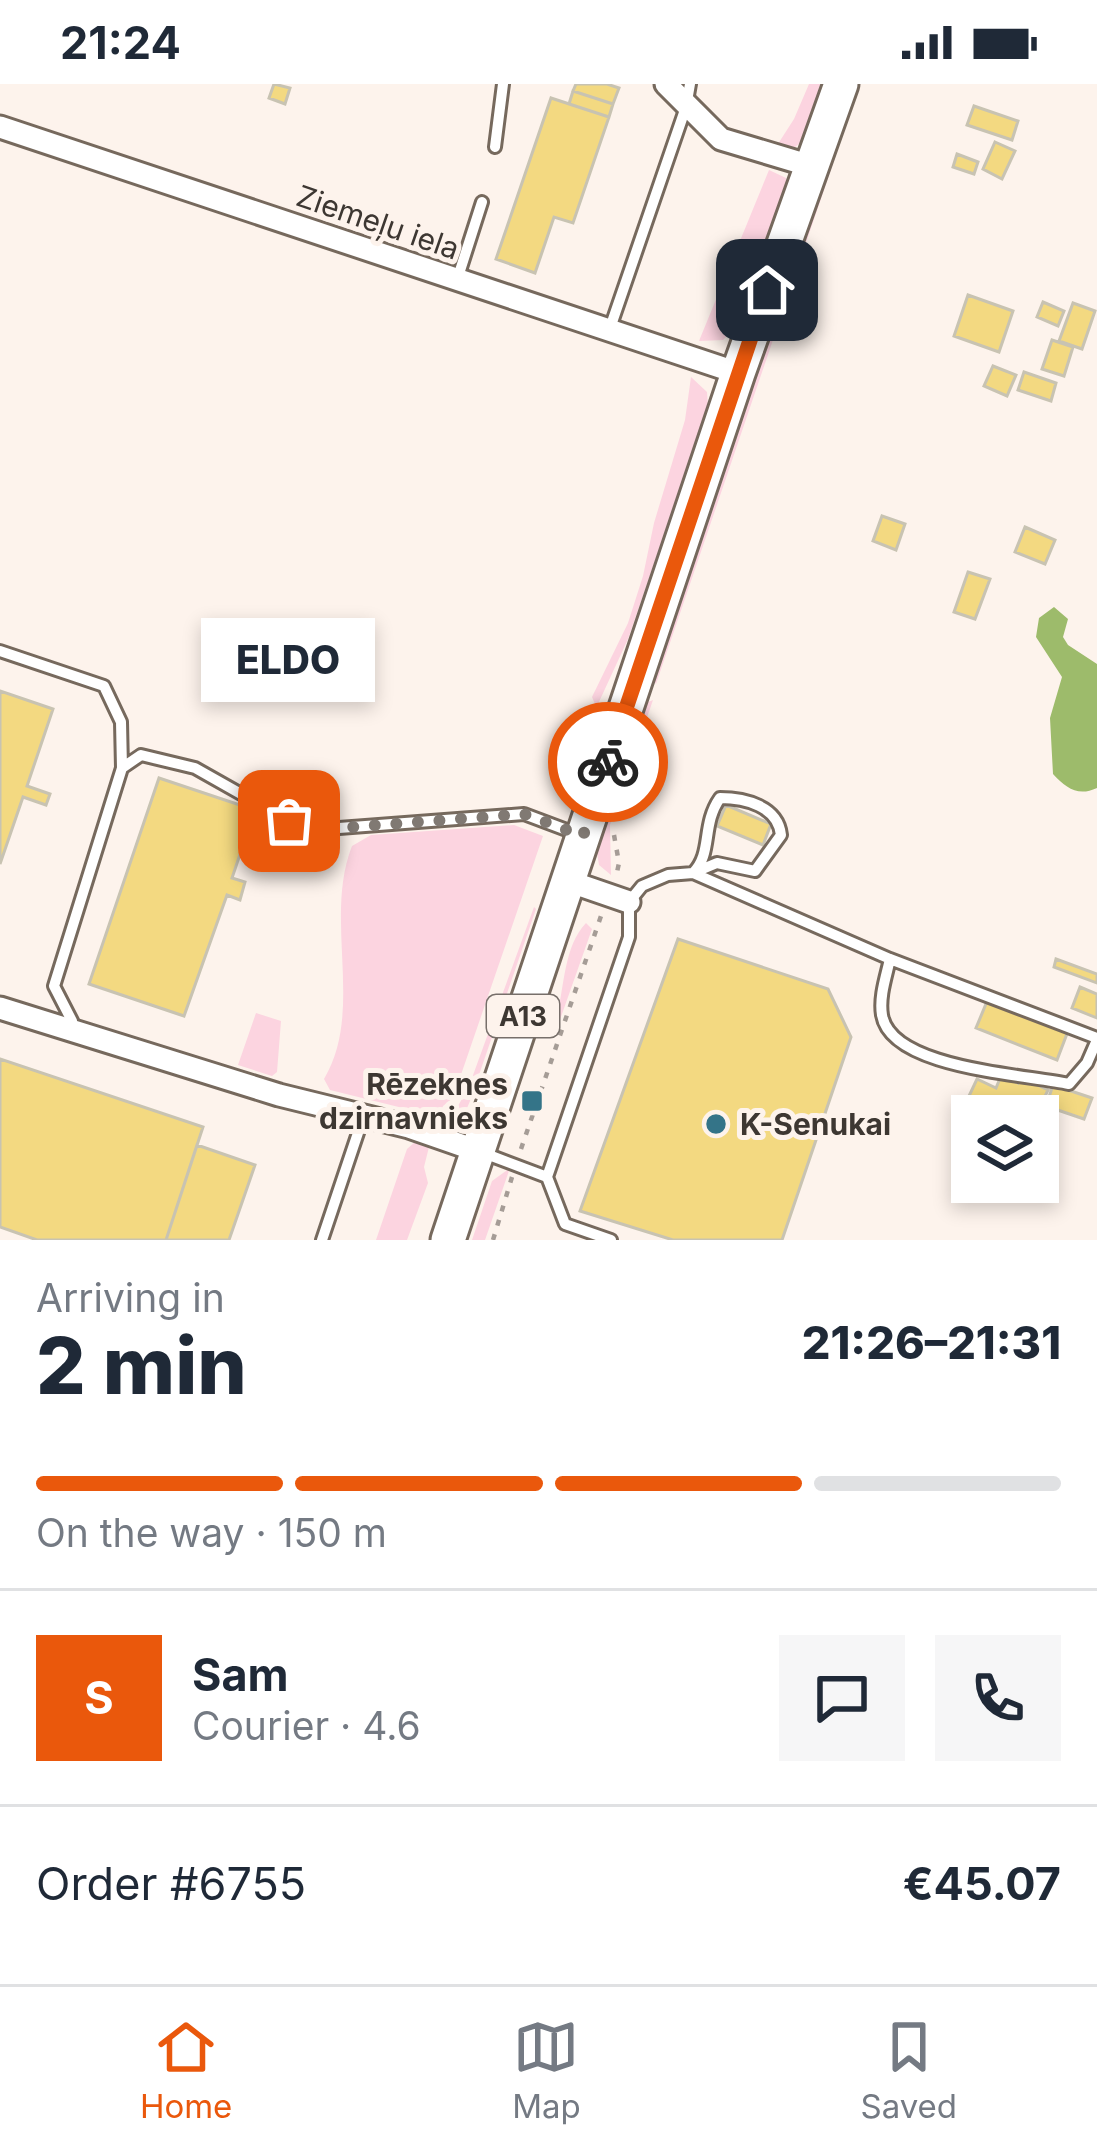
<!DOCTYPE html>
<html lang="en">
<head>
<meta charset="utf-8">
<style>
  :root { --surface:#fff; --page:#f6f6f7; --text:#1f2937; --muted:#747a83; --line:#e0e1e3; --accent:#ea580c }
  body { margin:0; font-family:Inter,sans-serif; background:var(--page); color:var(--text); height:100vh; display:flex; flex-direction:column; font-size:45px; white-space:nowrap }
  * { box-sizing:border-box; margin:0 }
  p { font-size:39px; color:var(--muted) }
  .icon { flex:none; width:66px; height:66px; fill:none; stroke:currentColor; stroke-width:2; stroke-linecap:round; stroke-linejoin:round }
  .map { position:relative; height:1156px; overflow:hidden }
  .side { display:flex; flex-direction:column; background:var(--surface); flex:1 }
  .side>* { flex:none }
  .controls { position:absolute; left:951px; top:1011px; display:grid; gap:24px }
  .controls a { display:grid; place-items:center; width:108px; height:108px; border-radius:0px; background:var(--surface); box-shadow:0 6px 18px #0003; font-size:60px }
  .pin { position:absolute; display:grid; place-items:center; width:102px; height:102px; color:#fff; margin:-51px; border-radius:24px; box-shadow:0 6px 18px #0006 }
  .courier { position:absolute; display:grid; place-items:center; width:120px; height:120px; margin:-60px; border:9px solid #ea580c; border-radius:50%; background:#fff; color:#222; box-shadow:0 3px 15px #0007 }
  .bubble { position:absolute; height:84px; border-radius:0px; background:var(--surface); box-shadow:0 6px 18px #0003; font-size:39px; font-weight:800; line-height:84px; text-align:center }
  .headline em { font-style:normal; font-weight:800 }
  .headline div { display:flex; flex-direction:column-reverse }
  .headline { display:flex; align-items:center; justify-content:space-between; height:204px; padding:0 36px }
  h1 { font-size:78px; font-weight:800; line-height:90px }
  .bar { display:grid; grid-template-columns:repeat(4,1fr); gap:18px 12px; align-content:center; height:144px; padding:0 36px }
  .bar i { height:15px; border-radius:9px; background:var(--line) }
  .bar .active { background:var(--accent) }
  .bar p { grid-column:span 4 }
  .line { display:flex; align-items:center; gap:30px; padding:0 36px; border-top:3px solid var(--line) }
  .line div { flex:1 }
  .round { display:grid; place-items:center; flex:none; width:126px; height:126px; border-radius:0px; background:var(--page) }
  .status { display:flex; justify-content:space-between; align-items:center; height:84px; padding:0 60px; background:var(--surface); direction:ltr }
  .status svg { height:33px; fill:currentColor }
  .dock { display:flex; justify-content:space-around; align-items:center; height:168px; border-top:3px solid var(--line); background:var(--surface); font-size:33px; color:var(--muted) }
  .dock a { display:grid; justify-items:center; gap:6px }
  .dock .active { color:var(--accent) }
  .map>svg:first-child { display:block }
  .green { fill:#fcd4e0 }
  .water { fill:#9dbb6b }
  .building { fill:#f3d981; stroke:#c8c3b2; stroke-width:3 }
  .lines { fill:none; stroke-linecap:round; stroke-linejoin:round }
  .lane-casing { stroke:#76695d; stroke-width:16 }
  .street-casing { stroke:#76695d; stroke-width:27 }
  .primary-casing { stroke:#76695d; stroke-width:39 }
  .path { stroke:#a59c96; stroke-width:4.5; stroke-dasharray:6 9; stroke-linecap:butt }
  .lane { stroke:#fff; stroke-width:10 }
  .street { stroke:#fff; stroke-width:21 }
  .primary { stroke:#fff; stroke-width:33 }
  .done { stroke:#807973; stroke-width:12; stroke-dasharray:0 21.6 }
  .route { stroke:#ea580c; stroke-width:15 }
  .poi-dot { fill:#347488; stroke:#fdf3ec; stroke-width:4.5 }
  .labels { text-anchor:middle; dominant-baseline:central; stroke-width:10; stroke-linejoin:round; paint-order:stroke }
  .shield { fill:#fdf3ec; stroke:#776f6a; stroke-width:3 }
  .shield-label { font-size:27px; font-weight:bold; fill:#3d3732 }
  .street-label { font-size:30px; fill:#3d3732; stroke:#fdf3ec }
  .poi-label { font-size:30px; font-weight:bold; fill:#3d3732; stroke:#fdf3ec; text-anchor:end }
</style>
</head>
<body>
<div class="status"><b>21:24</b><svg viewBox="0 0 49 12"><path d="M0 12V9h3v3zM5 12V6h3v6zM10 12V3h3v9zM15 12V0h3v12zM26 1h20v11H26zM47 4h2v5h-2z"/></svg></div>
<div class="map">
<svg width="1097" height="1156" viewBox="0 0 1097 1156">
  <rect width="100%" height="100%" fill="#fdf3ec"/>
  <path class="green" d="M809 0H828L807 53 794 64 776 63 794 35Z
    M854 0H860L656 600 652 594Z
    M769 86 786 94 788 104 737 242 723 256 699 257Z
    M691 293 707 308 708 323 628 555 598 620H595L592 613 628 539 643 492 654 439 685 336Z
    M653 616 610 741 611 791 599 781 596 763 643 620Z
    M514 741 543 752 453 1014 443 1022 439 1033 330 1006 324 995C365 926 323 836 352 762L371 751Z
    M534 823 536 825 470 1017 465 1029 447 1040 468 1005Z
    M586 839 592 845 556 947 553 946C565 913 561 865 586 839Z
    M256 929 281 937 277 988 272 992 238 981Z
    M416 1057 429 1063 424 1083 428 1099 407 1156H376L407 1065Z
    M510 1084 485 1156H472L492 1097Z"/>
  <path class="water" d="M1054 523 1068 535 1063 553 1068 561 1097 580V704C1078 713 1066 704 1053 690L1050 634 1062 593 1036 553 1039 534Z"/>
  <path class="building" d="M274 0 290 4 285 20 269 14Z
    M576 0H607L619 4 613 20 573 7Z
    M573 7 613 20 609 33 569 20Z
    M551 14 609 33 573 139 554 133 535 189 496 175Z
    M974 22 1018 37 1012 56 967 41Z
    M995 58 1015 67 1002 95 983 85Z
    M957 70 978 78 974 90 953 83Z
    M968 211 1013 227 999 268 954 252Z
    M1043 218 1064 227 1058 242 1037 233Z
    M1073 219 1095 227 1082 265 1059 257Z
    M1052 256 1073 263 1064 292 1042 285Z
    M993 282 1016 291 1007 312 984 302Z
    M1024 288 1056 299 1051 317 1018 306Z
    M882 432 905 440 896 466 873 457Z
    M1025 443 1055 456 1045 480 1015 468Z
    M968 488 990 495 975 535 954 528Z
    M0 607 53 625 27 702 50 710 46 721 23 713 0 780Z
    M159 694 255 726 232 794 245 798 240 816 227 811 184 932 89 900Z
    M726 721 771 740 763 761 717 742Z
    M678 855 828 905 851 953 782 1156H673L580 1127Z
    M1056 875 1097 890V899L1054 883Z
    M1080 903 1097 910V934L1072 924Z
    M988 915 1068 947 1057 976 976 944Z
    M0 975 203 1043 166 1156H37L0 1143Z
    M1001 992 1018 999 1021 993 1048 1006 1036 1032 972 1034 961 1029 977 995 996 1004Z
    M1053 1001 1092 1014 1084 1035 1046 1022Z
    M197 1061 255 1081 229 1156H166Z"/>
  <g class="lines">
    <g class="lane-casing">
      <path id="lane" d="M495 63 503 0
        M457 196 482 118
        M609 247 686 23 690 0
        M0 567 104 602 121 638 122 684
        M720 714C745 714 778 722 781 751L755 787 717 779 693 789C713 769 701 741 720 714Z
        M890 875C886 893 879 913 882 931 891 985 1024 990 1069 1000L1087 979 1097 956
        M70 944 72 937 54 902 122 684 141 671 195 684 289 737 339 744 524 730 580 751
        M481 1068 547 1093 629 853V818L642 802 668 791 693 789 890 875 1097 954
        M547 1093 565 1140 611 1156
        M322 1156 364 1031"/>
    </g>
    <g class="street-casing">
      <path id="street" d="M666 0 721 55 811 82
        M0 43 738 289
        M568 797 629 818
        M0 924 279 1011 409 1043 478 1067"/>
    </g>
    <g class="primary-casing">
      <path id="primary" d="M448 1156 738 289 841 0"/>
    </g>
    <path class="path" d="M614 751 619 779 616 793
      M521 1065 601 832
      M493 1156 512 1093"/>
    <use href="#lane" class="lane"/>
    <use href="#street" class="street"/>
    <use href="#primary" class="primary"/>
  </g>
  <g class="lines">
    <path class="done" d="M289 737 339 744 524 730 583 752 608 678"/>
    <path class="route" d="M608 678 767 206"/>
  </g>
  <g class="poi-dot">
    <rect x="520" y="1005" width="24" height="24" rx="6"/>
    <circle cx="716" cy="1040" r="12"/>
  </g>
  <g class="labels">
    <rect class="shield" x="487" y="911" width="72" height="42" rx="9"/>
    <g class="shield-label">
      <text x="523" y="932">A13</text>
    </g>
    <g class="street-label">
      <text transform="translate(378 138) rotate(19)">Ziemeļu iela</text>
    </g>
    <g class="poi-label">
      <text x="508" y="1000">Rēzeknes<tspan x="508" dy="34">dzirnavnieks</tspan></text>
      <text x="740" y="1040" text-anchor="start">K-Senukai</text>
    </g>
  </g>
</svg>
<div class="controls">
<a><svg class="icon" aria-label="layers" viewBox="0 0 24 24"><path d="M12 4l9 5-9 5-9-5zM3 14l9 5 9-5"/></svg></a>
</div>
<div class="pin" style="left:289px;top:737px;background:#ea580c"><svg class="icon" aria-label="bag" viewBox="0 0 24 24"><path d="M5 8h14l-1 12H6zM9 8a3 3 0 0 1 6 0"/></svg></div>
<div class="pin" style="left:767px;top:206px;background:#1f2937"><svg class="icon" aria-label="home" viewBox="0 0 24 24"><path d="M3 11l9-7 9 7M6 9v11h12V9"/></svg></div>
<div class="courier" style="left:608px;top:678px"><svg class="icon" aria-label="bike" viewBox="0 0 24 24"><circle cx="6" cy="16" r="4"/><circle cx="18" cy="16" r="4"/><path d="M6 16l4-8h5l3 8M10 8l3 8H6M13 5h3"/></svg></div>
<div class="bubble" style="left:201px;top:534px;width:174px">ELDO</div>
</div>
<section class="side">
<div class="headline"><div><h1>2 min</h1><p>Arriving in</p></div><em>21:26–21:31</em></div>
<div class="bar"><i class="active"></i><i class="active"></i><i class="active"></i><i></i><p>On the way · 150 m</p></div>
<div class="line" style="height:216px"><b class="round" style="background:var(--accent);color:#fff">S</b><div><b>Sam</b><p>Courier · 4.6</p></div><a class="round"><svg class="icon" aria-label="chat" viewBox="0 0 24 24"><path d="M4 5h16v11H9l-5 4z"/></svg></a><a class="round"><svg class="icon" aria-label="phone" viewBox="0 0 24 24"><path d="M5 4h4l2 5-3 2q2 4 5 5l2-3 5 2v4C11 20 4 13 5 4z"/></svg></a></div>
<div class="line" style="height:156px"><div>Order #6755</div><b>€45.07</b></div>
</section>
<nav class="dock">
<a class="active"><svg class="icon" aria-label="home" viewBox="0 0 24 24"><path d="M3 11l9-7 9 7M6 9v11h12V9"/></svg>Home</a>
<a><svg class="icon" aria-label="map" viewBox="0 0 24 24"><path d="M3 6l6-2 6 2 6-2v14l-6 2-6-2-6 2zM9 4v14M15 6v14"/></svg>Map</a>
<a><svg class="icon" aria-label="saved" viewBox="0 0 24 24"><path d="M7 4h10v16l-5-4-5 4z"/></svg>Saved</a>
</nav>
</body>
</html>
